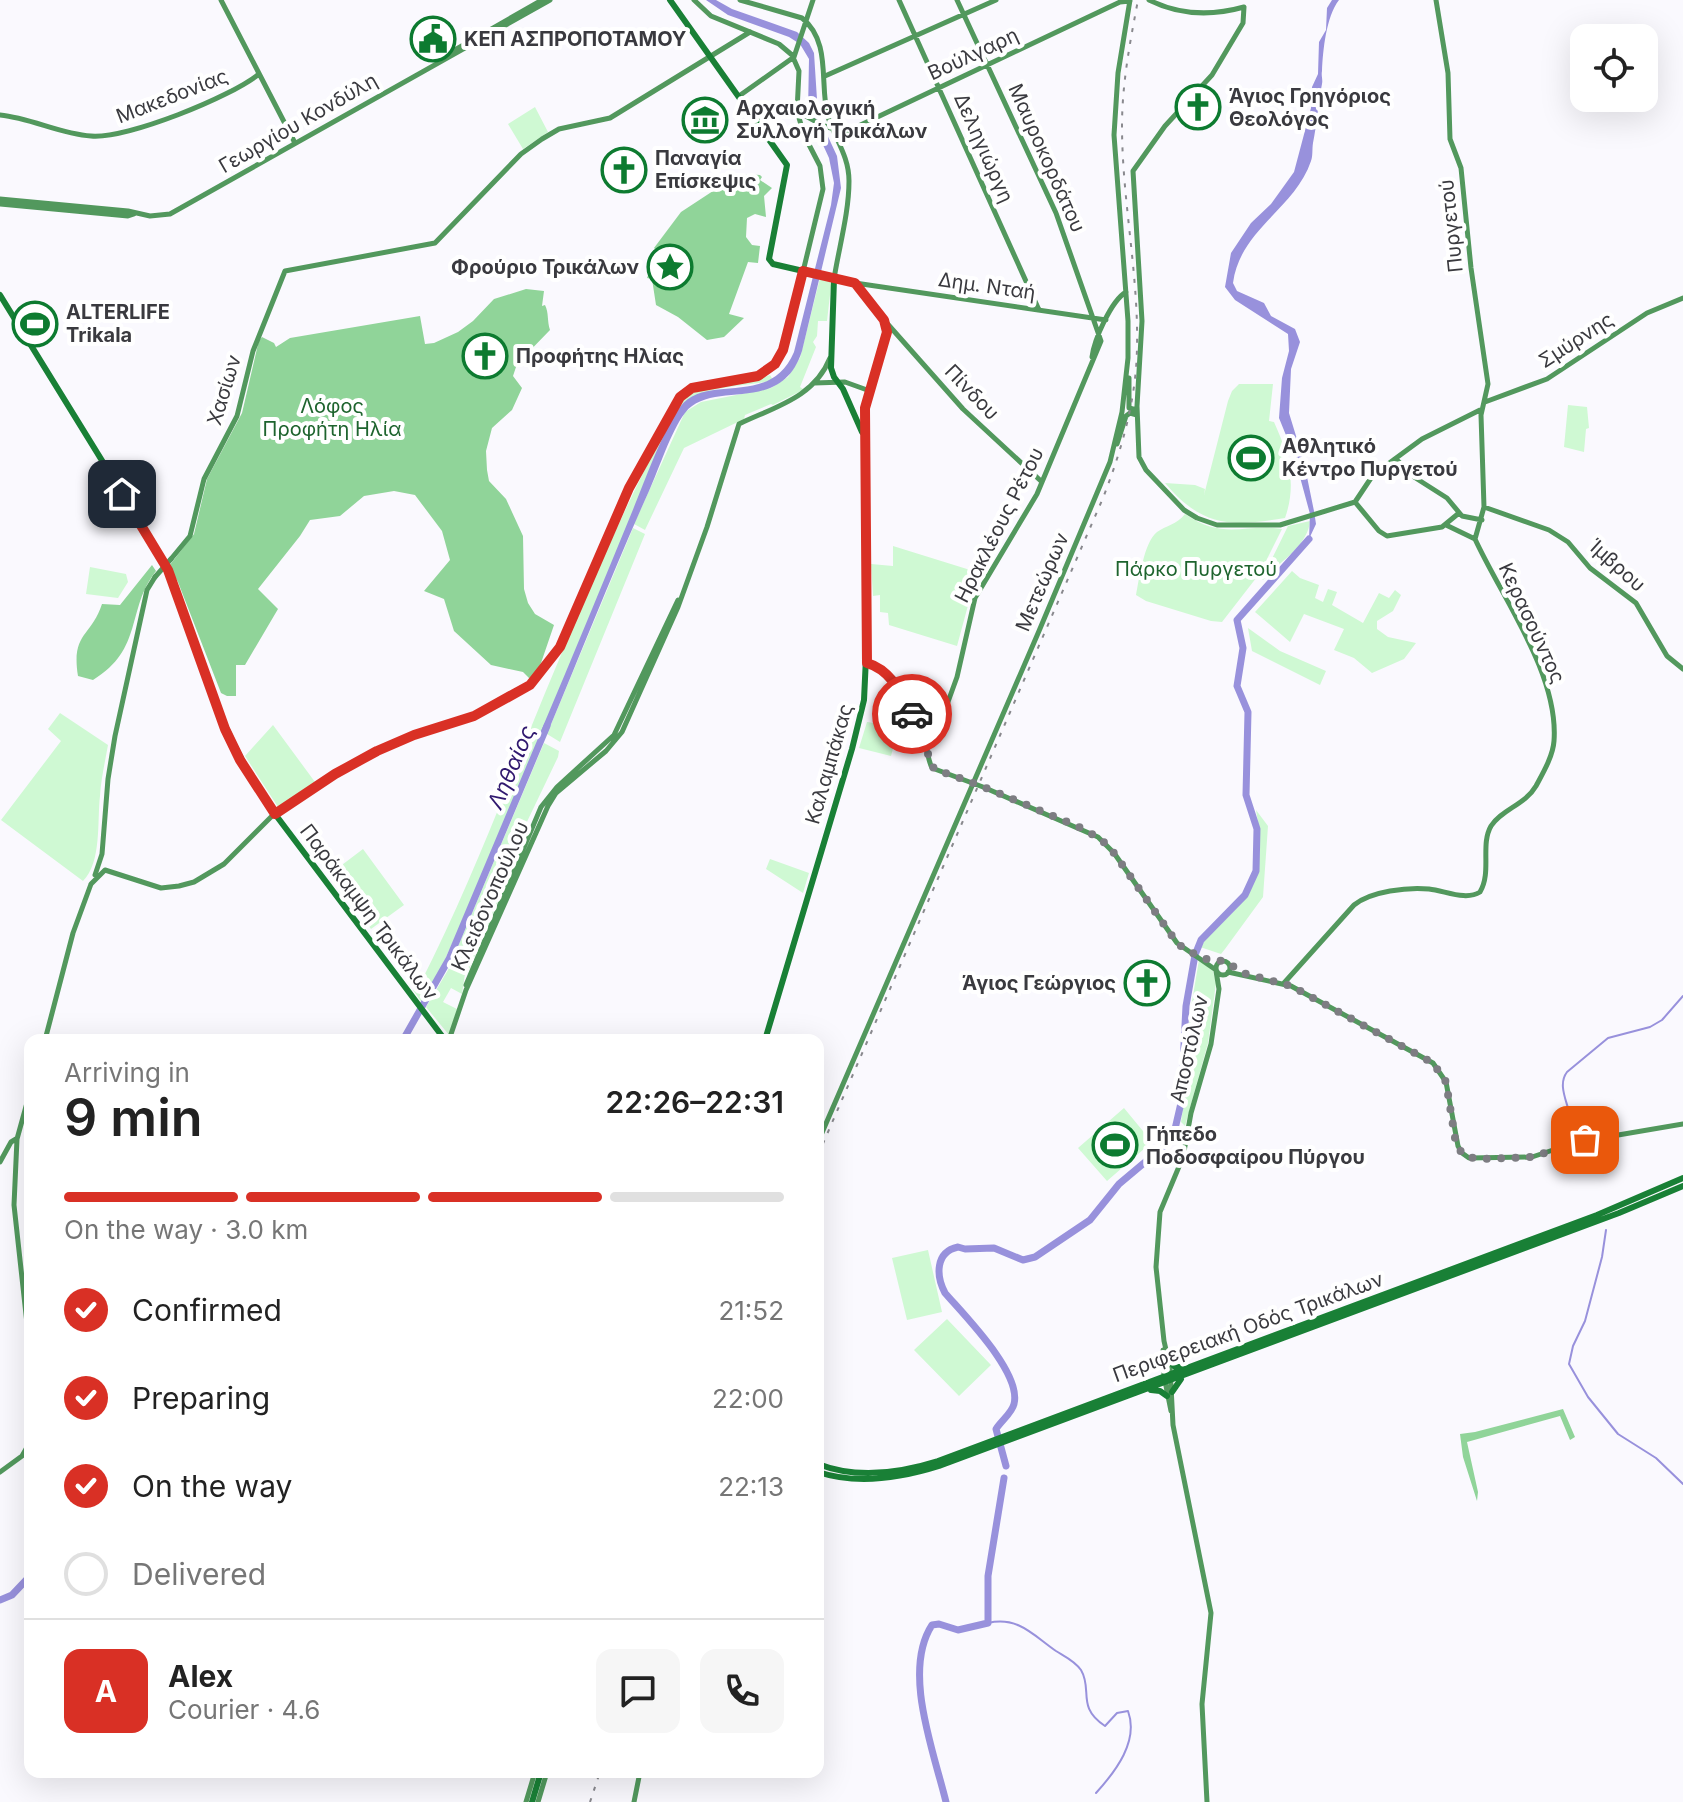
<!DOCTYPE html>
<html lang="en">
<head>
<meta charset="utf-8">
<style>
  :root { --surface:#fff; --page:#f6f6f6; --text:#222; --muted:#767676; --line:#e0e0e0; --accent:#d93025 }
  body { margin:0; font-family:Inter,sans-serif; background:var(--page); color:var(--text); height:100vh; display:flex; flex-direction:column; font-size:30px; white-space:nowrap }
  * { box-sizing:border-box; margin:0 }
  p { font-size:26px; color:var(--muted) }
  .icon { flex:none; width:44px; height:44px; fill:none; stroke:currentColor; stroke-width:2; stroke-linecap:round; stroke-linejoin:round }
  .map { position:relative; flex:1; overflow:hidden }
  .drawer { position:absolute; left:24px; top:1034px; width:800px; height:744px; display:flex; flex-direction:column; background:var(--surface); border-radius:16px; box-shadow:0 8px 32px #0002 }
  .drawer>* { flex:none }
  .controls { position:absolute; left:1570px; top:24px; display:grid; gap:16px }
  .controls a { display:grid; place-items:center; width:88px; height:88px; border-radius:16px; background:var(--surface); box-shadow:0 8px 32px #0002; font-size:40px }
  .pin { position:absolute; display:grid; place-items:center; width:68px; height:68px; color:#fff; margin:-34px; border-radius:16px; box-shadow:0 4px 12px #0006 }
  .courier { position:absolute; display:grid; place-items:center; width:80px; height:80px; margin:-40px; border:6px solid #d93025; border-radius:50%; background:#fff; color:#222; box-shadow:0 2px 10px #0007 }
  .head em { font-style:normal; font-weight:600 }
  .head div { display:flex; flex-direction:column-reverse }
  .head { display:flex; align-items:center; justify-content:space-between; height:136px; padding:0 40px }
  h1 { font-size:52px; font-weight:600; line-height:60px }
  .bar { display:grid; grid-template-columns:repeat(4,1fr); gap:12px 8px; align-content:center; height:96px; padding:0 40px }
  .bar i { height:10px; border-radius:6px; background:var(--line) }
  .bar .active { background:var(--accent) }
  .bar p { grid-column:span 4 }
  .line { display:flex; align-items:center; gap:20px; padding:0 40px; border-top:2px solid var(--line) }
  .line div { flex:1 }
  .round { display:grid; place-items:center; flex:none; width:84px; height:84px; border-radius:16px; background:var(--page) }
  ol { padding:0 40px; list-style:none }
  li { display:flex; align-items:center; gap:24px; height:88px }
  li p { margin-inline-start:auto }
  li .icon { padding:8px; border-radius:50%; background:var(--accent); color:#fff; stroke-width:4 }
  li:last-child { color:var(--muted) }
  li i { width:44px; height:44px; border:4px solid var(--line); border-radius:50% }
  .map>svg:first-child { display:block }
  .green { fill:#cff9d3 }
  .forest { fill:#90d499 }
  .water { fill:#9891dc }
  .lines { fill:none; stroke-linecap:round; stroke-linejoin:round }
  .stream { stroke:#9891dc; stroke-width:2 }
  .river { stroke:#9891dc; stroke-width:7 }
  .secondary { stroke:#52985d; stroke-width:5 }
  .primary { stroke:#198036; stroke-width:6 }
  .rail { stroke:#89898e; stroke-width:2; stroke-dasharray:4 8; stroke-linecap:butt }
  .secondary-bridge { stroke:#52985d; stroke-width:5 }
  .done { stroke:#7d7d82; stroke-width:8; stroke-dasharray:0 14.4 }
  .route { stroke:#d93025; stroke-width:10 }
  .labels { text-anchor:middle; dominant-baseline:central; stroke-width:8; stroke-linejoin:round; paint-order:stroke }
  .poi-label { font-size:20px; font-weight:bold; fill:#3a3a3f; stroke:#fff; text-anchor:start }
  .street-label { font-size:20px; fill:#3a3a3f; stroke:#fff }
  .park-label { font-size:20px; fill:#1e642e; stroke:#fff }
  .water-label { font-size:22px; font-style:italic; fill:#30186f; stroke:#fff }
</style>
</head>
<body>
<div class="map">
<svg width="1683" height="1802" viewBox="0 0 1683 1802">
  <rect width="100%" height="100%" fill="#faf9fe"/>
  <path class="green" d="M535 107 548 132 523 149 508 124Z
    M820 278 830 281 831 286 827 321H818L817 336 813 342 816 347 800 387 803 389 801 391 773 405 771 404 745 415 744 419 684 448 645 530 634 524 685 412 701 402 771 388 788 377 800 358Z
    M770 375 773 380 766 382C738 387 696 386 678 411L646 481 474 895 432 988 422 1003 413 990 420 984C464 898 498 810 534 720 577 615 622 510 676 409 695 378 740 388 770 375Z
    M1239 384H1273L1269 421 1274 422C1289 455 1297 484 1285 518 1230 527 1202 527 1165 483L1195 485 1205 489 1204 495 1228 401 1232 391Z
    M1568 405 1587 407 1589 428 1586 429 1584 452 1564 447Z
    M1185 514C1224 541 1245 523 1282 529L1260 573 1222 622 1211 621 1146 601 1136 595C1139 580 1144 542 1157 532 1167 525 1176 525 1185 514Z
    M1310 521C1308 546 1279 562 1263 580L1262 579 1288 526Z
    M633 528 645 534 560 742 547 734Z
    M893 546 983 574 970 598 957 646 889 625 888 613 880 612V595L873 596 871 564 893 566Z
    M90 567 126 574 128 582 118 598 86 594Z
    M1292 571 1300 578 1319 585 1315 598 1323 602 1328 589 1337 592 1332 605 1363 623 1379 593 1389 598 1395 590 1401 595 1393 611 1377 621V629L1388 637 1416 643 1404 659 1372 673 1354 658 1334 650 1344 629 1304 614 1290 642 1255 612Z
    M1248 628 1280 651 1326 671 1320 685 1252 651Z
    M60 713 108 745C105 762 101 779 100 796 97 821 102 862 83 881L1 820 61 741 48 729Z
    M867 722C879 724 890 724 896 737L891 756 859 748Z
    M273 725 315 782 278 807 245 756Z
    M544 743 559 751 558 757 524 828 498 891 500 897 467 974 466 967 462 994 451 988 443 1002 457 1009 449 1035 426 1007 448 970Z
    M1256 810 1268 826 1263 897 1225 949 1221 954 1200 947C1209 933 1224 922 1235 910 1264 882 1262 845 1256 810Z
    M363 849 404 905 371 929 330 874Z
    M770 859 809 873 803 893 766 869Z
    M1199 960 1213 971 1216 983 1208 1043 1185 1126 1181 1122 1185 1095 1190 1013Z
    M1124 1108 1152 1142 1107 1181 1078 1148Z
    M928 1250 942 1312 907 1320 892 1258Z
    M947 1319 991 1365 959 1396 914 1350Z"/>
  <path class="forest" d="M746 174 760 175 762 177 760 180 772 188 764 196 766 217 755 214 747 218 746 237 752 245 760 246 758 263 748 262 729 314 744 318 724 337 707 340 678 317 656 305 652 279 647 278 658 252 654 248 681 212 713 191Z
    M526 289 544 291 542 306 545 305C549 313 547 321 550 330L517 364 513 376 522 388 512 410 492 428 486 451 487 470 489 481 506 499 523 536 524 589 528 603 535 614 554 625 541 663 531 680 523 672 491 665 454 631 444 599 424 591 450 560 442 531 415 495 394 491 364 496 340 516 310 520 300 536 258 589 278 609 245 665H236V696H227L221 693 178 582 169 566 194 534 207 479 242 413 259 340 262 337 274 343 276 347 290 338 420 316 425 344 434 343 458 332 473 321 494 299Z
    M152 565 156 571C126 609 144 649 93 680L78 676C71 633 91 637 102 604L120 605Z
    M1563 1409 1575 1437 1570 1440 1560 1416 1467 1442 1478 1492 1477 1501 1463 1457 1460 1434 1475 1432Z"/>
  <path class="water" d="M706 0H716L732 9 797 32 809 43 814 53 818 115 837 156 841 188 802 351C781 417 712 378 685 413 671 431 659 469 649 491 613 571 581 653 547 734L541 731C572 658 602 585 632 512 645 481 661 434 680 407 706 372 770 409 794 352L831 205 834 183 829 158 808 112 809 59 800 44 789 37 728 15Z
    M1332 0H1339C1326 17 1323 50 1322 71 1321 76 1323 79 1322 84 1318 103 1317 124 1313 143 1312 149 1313 156 1311 161 1295 209 1240 229 1233 283L1237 291 1264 303 1271 316 1295 329 1300 342 1291 369 1289 413 1304 462 1314 511 1316 524 1309 539 1310 514 1294 455 1279 418 1282 378 1289 351 1288 334 1235 300 1225 287 1231 253 1251 223 1271 204 1294 172 1311 108 1312 87 1318 74 1319 42 1326 30 1327 8Z"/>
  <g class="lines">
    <path class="stream" d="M1569 1112C1566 1099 1558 1084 1567 1072L1608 1038 1650 1027 1662 1020 1683 996
      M1606 1230 1602 1257 1585 1321 1573 1346 1569 1364 1588 1397 1618 1434 1656 1458 1683 1484
      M988 1623C1018 1616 1033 1635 1056 1651 1064 1656 1075 1661 1081 1670 1093 1690 1076 1707 1105 1726L1117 1713 1128 1711C1139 1741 1116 1771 1096 1793"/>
    <path class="river" d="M403 1040 449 959 547 726
      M1006 1466 996 1429C1001 1421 1012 1413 1014 1404 1022 1373 964 1315 945 1293 936 1276 935 1252 958 1247L965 1249 994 1248 1023 1260 1035 1257 1090 1220 1119 1184 1163 1147 1175 1129 1181 1103 1186 1006 1195 955 1201 940 1245 895 1256 871 1257 829 1246 795 1248 712 1237 686 1243 648 1237 620 1309 539
      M0 1600 12 1595 30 1576
      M946 1802C934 1752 902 1671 932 1625L939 1624 958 1630 988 1623V1576L1004 1478"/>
    <path class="secondary" d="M221 0 295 143
      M740 0 802 18C832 42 819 85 828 117 835 139 849 156 849 181 849 213 839 247 834 279
      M899 0 1039 310
      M1149 0C1179 15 1212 16 1244 7L1243 23 1212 75 1165 126 1133 171 1142 321 1137 406 1139 457 1146 470 1184 510 1197 518 1217 525H1280L1355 502
      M1436 0 1448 73 1450 139 1461 168 1471 268 1488 384 1481 415 1484 507 1475 539
      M453 51 542 0
      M825 76 996 0
      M739 96 794 57 813 0
      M798 112C814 120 831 133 850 130L1120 2 1130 1
      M0 115C31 118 60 134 91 136 127 139 231 97 259 74
      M756 119 764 115 798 110
      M0 199 128 211 150 216 170 214 550 0
      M0 204 128 216 134 214
      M855 283 1106 320
      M885 321 963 409 1042 482
      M1092 357C1094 340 1111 301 1126 292
      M1129 378V408L1137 410
      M814 383 845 382 870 391
      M1485 402 1547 379 1647 313 1683 298
      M1117 444 1126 416 1130 413 1137 415
      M1396 459 1414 477 1447 498 1462 516 1482 520
      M1355 502 1373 475 1422 439 1480 410
      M1355 502 1379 531 1387 536 1442 527 1459 513
      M1484 507 1549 530 1568 542 1590 568 1636 603 1667 656 1683 669
      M1446 525 1475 539
      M171 559 190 536 204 479 237 416 253 351 285 271 435 243 521 154 542 139 559 129 610 118 750 32
      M867 663C895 671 917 717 925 744 928 752 928 760 932 768L983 787 1098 837 1114 853 1177 943 1216 970
      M927 749 936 735 957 677 975 598 1037 494 1101 341 1056 213 957 0
      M95 875 102 854 108 779 115 736 147 590 155 577
      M91 884 105 870 161 888 179 886 194 882 224 864 272 816 335 774 398 741 463 721 527 688 560 647 629 488 677 400 692 388 761 375 775 364 785 346 823 189 820 166 804 135 797 111 799 71 792 55 779 44 711 16 694 0
      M1216 968a7 7 0 1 1 14 0a7 7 0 1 1-14 0Z
      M1228 972 1291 986 1433 1063 1446 1082 1458 1146 1462 1153 1469 1158 1532 1157 1577 1142 1683 1124
      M1284 983 1354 905C1371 891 1408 887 1429 889 1446 891 1466 901 1480 892 1492 872 1480 845 1491 826 1502 809 1525 805 1536 786 1543 773 1553 756 1554 741 1559 674 1502 598 1475 539
      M466 985 541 807 557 787 614 735 678 600
      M45 1040 73 933 91 884
      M449 1040 466 990 548 806 556 793 606 751 622 732 678 607 707 527 739 424C774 407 814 398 830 358
      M30 1092 17 1139 14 1205 30 1351
      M818 1142 1039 631 1110 462 1122 412 1128 358V321L1114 135 1118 73 1130 0
      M0 1162 11 1142 16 1139
      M1163 1350 1164 1376 1171 1411
      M0 1472 22 1456 30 1442
      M526 1802 535 1772
      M538 1802 547 1772
      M634 1802 640 1772
      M1207 1802 1202 1704 1211 1613 1173 1425 1170 1367 1164 1341 1156 1267 1160 1212 1183 1157 1191 1113 1211 1044 1219 989 1216 971"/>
    <path class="primary" d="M670 0 787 165 769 259 773 264
      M834 279 831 368 834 377 843 389 862 432
      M0 295 162 558C181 596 191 636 205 676 223 726 244 770 275 814L445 1040
      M765 1040 852 749 864 700 867 636 865 408 887 332 884 320 855 283 773 264
      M1169 1361 1175 1367H1182
      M1151 1390 1160 1391 1167 1396
      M1172 1392 1181 1379
      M818 1464C856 1479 900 1473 938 1461L1597 1215 1683 1178
      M818 1472C857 1485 901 1478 939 1466L1619 1213 1683 1186
      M532 1802 541 1772"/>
    <path class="rail" d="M818 1155 1103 498C1119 457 1132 414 1136 369 1142 288 1122 207 1122 126 1122 84 1130 42 1138 0
      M590 1802 600 1772"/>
    <path class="secondary-bridge" d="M155 577 171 559"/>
  </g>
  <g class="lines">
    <path class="done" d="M912 714 934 769 979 785 1077 826 1101 839 1114 853 1177 943 1186 950 1209 960 1225 961 1243 973 1291 986 1433 1063 1446 1082 1455 1138 1461 1152 1467 1157 1483 1159 1532 1157 1585 1140"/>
    <path class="route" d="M122 494 168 570 225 729 240 760 275 814 335 774 377 751 414 735 474 716 530 685 560 647 629 488 680 397 692 388 758 376 775 364 783 350 803 271 855 283 884 320 887 332 865 408 867 663C891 670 901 693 912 714"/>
  </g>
  <defs>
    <g id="civic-ring" transform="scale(2.3)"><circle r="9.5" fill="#fff" stroke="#0d7b30" stroke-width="1.5"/><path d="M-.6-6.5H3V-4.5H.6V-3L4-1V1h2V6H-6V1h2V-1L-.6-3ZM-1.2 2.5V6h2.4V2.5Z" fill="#0d7b30"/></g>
    <g id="church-ring" transform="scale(2.3)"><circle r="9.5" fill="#fff" stroke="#0d7b30" stroke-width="1.5"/><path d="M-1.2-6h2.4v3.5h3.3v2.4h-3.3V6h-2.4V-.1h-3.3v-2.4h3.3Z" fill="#0d7b30"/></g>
    <g id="museum-ring" transform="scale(2.3)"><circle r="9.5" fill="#fff" stroke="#0d7b30" stroke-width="1.5"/><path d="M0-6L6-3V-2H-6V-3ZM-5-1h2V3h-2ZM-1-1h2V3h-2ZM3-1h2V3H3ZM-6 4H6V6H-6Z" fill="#0d7b30"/></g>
    <g id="sight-ring" transform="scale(2.3)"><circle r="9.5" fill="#fff" stroke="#0d7b30" stroke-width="1.5"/><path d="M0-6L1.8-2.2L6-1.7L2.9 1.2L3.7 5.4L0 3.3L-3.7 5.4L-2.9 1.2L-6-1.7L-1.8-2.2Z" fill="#0d7b30"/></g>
    <g id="stadium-ring" transform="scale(2.3)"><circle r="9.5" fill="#fff" stroke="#0d7b30" stroke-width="1.5"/><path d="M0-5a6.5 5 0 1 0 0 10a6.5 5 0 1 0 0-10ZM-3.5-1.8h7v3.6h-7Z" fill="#0d7b30"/></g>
  </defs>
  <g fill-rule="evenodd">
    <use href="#civic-ring" x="433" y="39"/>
    <use href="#church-ring" x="1198" y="107"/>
    <use href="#museum-ring" x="705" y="120"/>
    <use href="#church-ring" x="624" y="170"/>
    <use href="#sight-ring" x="670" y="267"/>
    <use href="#stadium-ring" x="35" y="324"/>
    <use href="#church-ring" x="485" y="356"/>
    <use href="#stadium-ring" x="1251" y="458"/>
    <use href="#church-ring" x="1147" y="983"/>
    <use href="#stadium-ring" x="1115" y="1145"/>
  </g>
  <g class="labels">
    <g class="poi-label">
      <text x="464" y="39">ΚΕΠ ΑΣΠΡΟΠΟΤΑΜΟΥ</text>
      <text x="1229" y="96">Άγιος Γρηγόριος<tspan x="1229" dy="23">Θεολόγος</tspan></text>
      <text x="736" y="108">Αρχαιολογική<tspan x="736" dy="23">Συλλογή Τρικάλων</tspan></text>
      <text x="655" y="158">Παναγία<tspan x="655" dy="23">Επίσκεψις</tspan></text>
      <text x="639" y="267" text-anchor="end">Φρούριο Τρικάλων</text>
      <text x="66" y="312">ALTERLIFE<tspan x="66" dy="23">Trikala</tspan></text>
      <text x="516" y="356">Προφήτης Ηλίας</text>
      <text x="1282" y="446">Αθλητικό<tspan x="1282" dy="23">Κέντρο Πυργετού</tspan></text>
      <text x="1116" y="983" text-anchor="end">Άγιος Γεώργιος</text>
      <text x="1146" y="1134">Γήπεδο<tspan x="1146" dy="23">Ποδοσφαίρου Πύργου</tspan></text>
    </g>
    <g class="street-label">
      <text transform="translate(973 54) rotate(-25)">Βούλγαρη</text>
      <text transform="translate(172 96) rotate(-21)">Μακεδονίας</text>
      <text transform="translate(298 123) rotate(-30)">Γεωργίου Κονδύλη</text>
      <text transform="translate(984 148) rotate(66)">Δεληγιώργη</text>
      <text transform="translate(1047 158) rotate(66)">Μαυροκορδάτου</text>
      <text transform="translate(1451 226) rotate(-96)">Πυργετού</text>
      <text transform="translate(987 286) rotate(8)">Δημ. Νταή</text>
      <text transform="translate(1576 340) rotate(-33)">Σμύρνης</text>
      <text transform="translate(224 390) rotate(-73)">Χασίων</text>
      <text transform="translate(972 392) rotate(46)">Πίνδου</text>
      <text transform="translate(999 525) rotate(-63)">Ηρακλέους Ρέτου</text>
      <text transform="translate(1617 565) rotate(42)">Ίμβρου</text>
      <text transform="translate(1042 582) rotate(-67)">Μετεώρων</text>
      <text transform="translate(1532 623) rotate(65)">Κερασούντος</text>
      <text transform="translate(829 764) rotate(-74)">Καλαμπάκας</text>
      <text transform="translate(490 896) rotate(-66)">Κλειδονοπούλου</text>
      <text transform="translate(369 912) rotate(53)">Παράκαμψη Τρικάλων</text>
      <text transform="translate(1189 1049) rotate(-77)">Αποστόλων</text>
      <text transform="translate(1248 1327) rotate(-20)">Περιφερειακή Οδός Τρικάλων</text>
    </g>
    <g class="park-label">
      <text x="332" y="406">Λόφος<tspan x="332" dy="23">Προφήτη Ηλία</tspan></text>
      <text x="1196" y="569">Πάρκο Πυργετού</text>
    </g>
    <g class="water-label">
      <text transform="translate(511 767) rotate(-67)">Ληθαίος</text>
    </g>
  </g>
</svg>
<div class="controls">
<a><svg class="icon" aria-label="locate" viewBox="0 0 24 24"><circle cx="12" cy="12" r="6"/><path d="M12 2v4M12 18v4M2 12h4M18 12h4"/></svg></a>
</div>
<div class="pin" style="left:1585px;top:1140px;background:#ea580c"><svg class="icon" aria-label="bag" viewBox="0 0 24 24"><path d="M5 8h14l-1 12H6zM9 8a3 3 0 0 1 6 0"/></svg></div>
<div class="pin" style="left:122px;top:494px;background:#1f2937"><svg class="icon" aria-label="home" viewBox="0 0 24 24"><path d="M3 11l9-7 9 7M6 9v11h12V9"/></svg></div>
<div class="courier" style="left:912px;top:714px"><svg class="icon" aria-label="car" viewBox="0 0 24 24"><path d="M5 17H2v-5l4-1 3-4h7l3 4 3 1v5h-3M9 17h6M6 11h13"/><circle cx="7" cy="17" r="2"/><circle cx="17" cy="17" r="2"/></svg></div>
<section class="drawer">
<div class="head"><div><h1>9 min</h1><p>Arriving in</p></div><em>22:26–22:31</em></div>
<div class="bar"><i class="active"></i><i class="active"></i><i class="active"></i><i></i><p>On the way · 3.0 km</p></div>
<ol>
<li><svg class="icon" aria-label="check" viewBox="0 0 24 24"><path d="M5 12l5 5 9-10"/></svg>Confirmed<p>21:52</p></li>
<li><svg class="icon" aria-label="check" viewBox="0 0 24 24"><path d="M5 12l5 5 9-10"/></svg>Preparing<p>22:00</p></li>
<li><svg class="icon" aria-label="check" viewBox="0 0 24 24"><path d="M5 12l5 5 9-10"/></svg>On the way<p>22:13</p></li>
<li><i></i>Delivered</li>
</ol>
<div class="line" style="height:144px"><b class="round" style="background:var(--accent);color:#fff">A</b><div><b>Alex</b><p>Courier · 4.6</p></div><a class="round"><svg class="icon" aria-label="chat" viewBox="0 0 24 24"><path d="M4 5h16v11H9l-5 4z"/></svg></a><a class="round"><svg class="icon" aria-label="phone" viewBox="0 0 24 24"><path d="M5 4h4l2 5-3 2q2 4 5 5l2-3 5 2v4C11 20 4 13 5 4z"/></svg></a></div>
</section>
</div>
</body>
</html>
